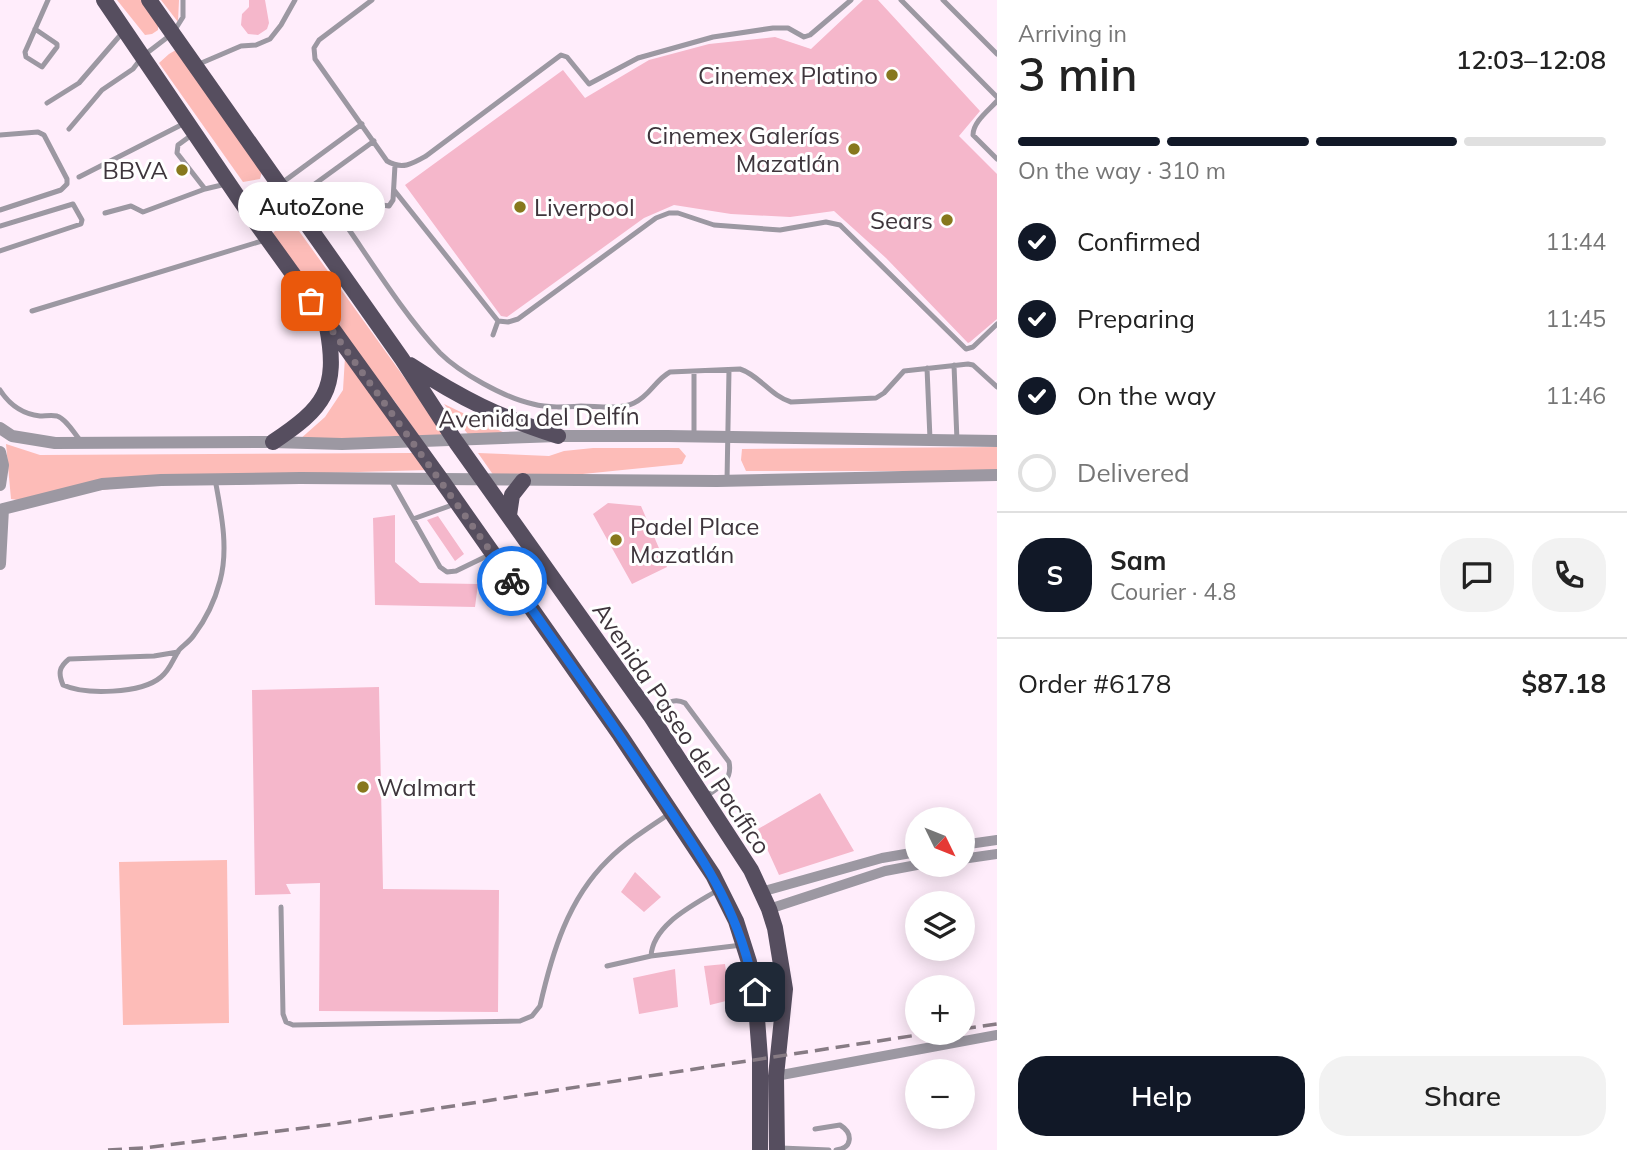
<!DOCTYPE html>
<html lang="en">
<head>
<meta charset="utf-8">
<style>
  :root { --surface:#fff; --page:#f2f2f2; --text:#222; --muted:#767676; --line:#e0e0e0; --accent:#111827 }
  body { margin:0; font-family:Mulish,sans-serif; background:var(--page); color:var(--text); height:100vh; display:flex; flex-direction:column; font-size:26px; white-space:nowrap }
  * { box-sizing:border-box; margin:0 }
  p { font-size:23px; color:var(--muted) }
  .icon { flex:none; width:38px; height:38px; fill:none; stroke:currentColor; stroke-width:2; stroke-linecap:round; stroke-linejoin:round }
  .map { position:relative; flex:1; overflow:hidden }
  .panel { display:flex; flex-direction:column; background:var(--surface); width:630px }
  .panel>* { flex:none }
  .needle { width:46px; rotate:133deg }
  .tools { position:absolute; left:905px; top:807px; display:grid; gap:14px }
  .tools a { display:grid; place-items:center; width:70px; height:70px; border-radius:50%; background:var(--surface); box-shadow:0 4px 18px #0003; font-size:35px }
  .pin { position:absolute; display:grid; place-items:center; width:60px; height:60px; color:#fff; margin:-30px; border-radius:14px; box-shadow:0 4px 10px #0006 }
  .courier { position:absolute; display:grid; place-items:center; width:70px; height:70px; margin:-35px; border:5px solid #1a73e8; border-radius:50%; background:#fff; color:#222; box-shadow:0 2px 9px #0007 }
  .bubble { position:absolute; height:49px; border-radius:24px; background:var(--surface); box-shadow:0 4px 18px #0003; font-size:23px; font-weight:600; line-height:49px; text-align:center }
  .headline em { font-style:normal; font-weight:600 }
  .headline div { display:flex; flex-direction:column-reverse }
  .headline { display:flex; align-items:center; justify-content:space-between; height:119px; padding:0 21px }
  h1 { font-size:46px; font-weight:600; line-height:52px }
  .bar { display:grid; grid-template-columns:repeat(4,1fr); gap:10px 7px; align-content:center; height:84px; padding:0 21px }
  .bar i { height:9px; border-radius:5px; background:var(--line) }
  .bar .on { background:var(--accent) }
  .bar p { grid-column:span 4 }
  .line { display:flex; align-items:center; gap:18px; padding:0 21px; border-top:2px solid var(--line) }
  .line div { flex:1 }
  .round { display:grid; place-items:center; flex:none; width:74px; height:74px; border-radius:28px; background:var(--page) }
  ol { padding:0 21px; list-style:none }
  li { display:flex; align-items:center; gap:21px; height:77px }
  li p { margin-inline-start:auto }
  li .icon { padding:7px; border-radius:50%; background:var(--accent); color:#fff; stroke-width:4 }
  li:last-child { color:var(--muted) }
  li i { width:38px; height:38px; border:4px solid var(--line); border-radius:50% }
  .action { display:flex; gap:14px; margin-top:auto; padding:14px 21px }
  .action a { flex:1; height:80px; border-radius:28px; background:var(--accent); color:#fff; font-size:28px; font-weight:600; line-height:80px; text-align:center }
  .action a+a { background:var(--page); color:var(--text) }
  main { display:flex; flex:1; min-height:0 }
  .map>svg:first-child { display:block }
  .green { fill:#fdbcb8 }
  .building { fill:#f5b7cb }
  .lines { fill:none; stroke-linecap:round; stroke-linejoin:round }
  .service { stroke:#9c98a2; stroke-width:5 }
  .minor { stroke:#9c98a2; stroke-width:10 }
  .tertiary { stroke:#9c98a2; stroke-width:12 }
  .primary { stroke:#564e5f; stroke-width:16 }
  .rail { stroke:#877b84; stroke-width:3.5; stroke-dasharray:14 7; stroke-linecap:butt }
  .done { stroke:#82757f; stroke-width:7; stroke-dasharray:0 12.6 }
  .route { stroke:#1a73e8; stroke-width:9 }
  .poi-dot { fill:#87781d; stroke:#fff; stroke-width:2.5 }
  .labels { text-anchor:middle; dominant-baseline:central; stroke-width:6; stroke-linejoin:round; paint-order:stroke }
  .poi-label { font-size:24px; fill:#3e353c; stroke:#fff; text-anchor:end }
  .street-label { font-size:24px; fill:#3e353c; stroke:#fff }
</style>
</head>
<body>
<main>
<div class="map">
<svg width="997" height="1150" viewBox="0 0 997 1150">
  <rect width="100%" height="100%" fill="#ffedfb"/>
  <path class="green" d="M117 0H144L158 18V30L152 34 145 35Z
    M161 0H179L178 22Z
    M181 47 263 168 260 179 243 182 159 63 169 54Z
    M284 222 294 224 447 437 421 439 393 399 383 390 271 235Z
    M345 357 406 436 299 440 325 417 343 390Z
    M444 404 511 436 471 438Z
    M6 444 40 455 415 453 428 470 219 476 18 500 11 499Z
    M997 447V471H746L741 460 742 449Z
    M593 448H679L686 456 682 464 583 474 494 476 478 453 549 456 564 451Z
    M227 860 229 1023 123 1025 119 862Z"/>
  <path class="building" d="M249 0H265L269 23 267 29 258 35 248 34 241 25 242 14 249 7Z
    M863 0H878L980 111 959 136 997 174V319L970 342 968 343 886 258 834 211 790 217 731 214 674 205 644 218 507 317 501 316 405 185 563 70 585 98 649 60 709 44 775 37 811 49Z
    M608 503 641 506 667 567 632 584 593 514Z
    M395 515V562L420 583 478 584 475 607 375 605 373 518Z
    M438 516 464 554 455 561 427 520Z
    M379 687 383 889 499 890 498 1012 319 1011 320 883 286 884 291 894 255 895 252 690Z
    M820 793 854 851 779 875 758 829Z
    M635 872 661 897 644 912 621 892Z
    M725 964 730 1000 710 1005 704 966Z
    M675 969 678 1007 639 1014 633 978Z"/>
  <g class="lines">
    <path class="service" d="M372 0 319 40 314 48 315 59 387 161C402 170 412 164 426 156L561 55 567 57 589 84 638 58 713 37 773 28H788L804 37 810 35 851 0
      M901 0 997 97
      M943 0 997 54
      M35 29 57 44V47L42 67 26 57 25 52 48 0
      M199 64 241 46 256 45 270 39 281 25 295 0
      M997 101C988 111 973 122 973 135L997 159
      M47 103 79 83 123 32
      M69 129 102 90 133 69 143 56 173 33 183 17V0
      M0 135 38 132 44 135 67 179V184L61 190 0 210
      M395 165 393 200 389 206 382 205 367 193C355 195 343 202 339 215 369 258 404 315 440 353 460 373 505 398 533 404 548 408 565 407 581 406 597 406 619 410 634 403 650 396 655 380 670 372L740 369C759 375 771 396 791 402L876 398 884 393 904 371 968 364 973 365 997 387
      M79 177 185 123
      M205 189 226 184
      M394 190 498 321 508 322 518 319 656 218 669 213H678L714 225 780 230 826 222 840 225 966 349 973 347 997 324
      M249 207 362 124
      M105 213 131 206 143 212 205 189 177 153 178 145 193 134
      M261 223 374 141
      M0 226 73 204 82 220 81 224 0 251
      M32 311 265 240
      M493 335 498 321
      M954 365 957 441
      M927 368 930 439
      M0 390C9 404 23 414 40 416 45 416 52 415 57 416 66 419 74 433 80 440
      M694 435V371
      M391 480 440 567 447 572 456 571 489 555
      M727 481 729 370
      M413 519 455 504
      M178 652 154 656 69 659C59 667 58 673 63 685 85 695 141 694 161 677 170 670 173 659 179 650 184 645 190 641 194 635 206 619 215 600 220 581 229 548 221 512 215 479
      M653 714C663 706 672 696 685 703L729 762C733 781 719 787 705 797
      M281 907 283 1014 286 1022 293 1025 520 1021 532 1016 540 1006C552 953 568 899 608 860 626 842 648 828 669 814
      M651 956 742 945
      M607 966 651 956C653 924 694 905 718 890
      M815 1129 840 1125C853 1133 853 1148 836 1150
      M781 1148 829 1150"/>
    <path class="minor" d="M962 845 997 840
      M962 859 997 854
      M761 892 882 858 917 852
      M769 909 885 871 922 864
      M776 1076 997 1035"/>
    <path class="tertiary" d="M0 428 12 436 55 443 273 442 342 444 558 436H668L997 441
      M0 452 3 465 0 485
      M3 509 102 484 161 480 300 478 717 481 997 475
      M0 564 3 509"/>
    <path class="primary" d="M104 0 246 209 442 481 620 735 713 875 736 921 749 962 755 992 760 1058V1150
      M149 0 402 359 456 442 650 715 751 870 769 909 775 928 785 989 776 1076 777 1150
      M410 365C462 399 499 417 558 436
      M273 442C324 408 339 390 327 327
      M509 515 512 495 523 481"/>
    <path class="rail" d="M962 1029 997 1024
      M108 1150 143 1148 335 1124 937 1032"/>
  </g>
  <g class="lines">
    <path class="done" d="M311 301 512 581"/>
    <path class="route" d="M512 581C559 648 607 715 652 783 699 854 739 906 755 992"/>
  </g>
  <g class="poi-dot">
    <circle cx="892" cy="75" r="7"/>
    <circle cx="854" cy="149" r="7"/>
    <circle cx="182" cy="170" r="7"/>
    <circle cx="520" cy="207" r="7"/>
    <circle cx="947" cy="220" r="7"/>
    <circle cx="616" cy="540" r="7"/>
    <circle cx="363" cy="787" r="7"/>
  </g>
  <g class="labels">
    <g class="poi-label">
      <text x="878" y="75">Cinemex Platino</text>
      <text x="840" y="135">Cinemex Galerías<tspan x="840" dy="28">Mazatlán</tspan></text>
      <text x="168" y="170">BBVA</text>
      <text x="534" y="207" text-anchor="start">Liverpool</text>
      <text x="933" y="220">Sears</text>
      <text x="630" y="526" text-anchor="start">Padel Place<tspan x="630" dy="28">Mazatlán</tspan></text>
      <text x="377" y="787" text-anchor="start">Walmart</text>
    </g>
    <g class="street-label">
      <text transform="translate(539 417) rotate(-1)">Avenida del Delfín</text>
      <text transform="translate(682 728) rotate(56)">Avenida Paseo del Pacífico</text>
    </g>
  </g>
</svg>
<div class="tools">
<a><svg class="needle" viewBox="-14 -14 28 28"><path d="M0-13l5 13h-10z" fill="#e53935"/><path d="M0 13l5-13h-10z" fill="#767676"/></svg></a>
<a><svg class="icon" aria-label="layers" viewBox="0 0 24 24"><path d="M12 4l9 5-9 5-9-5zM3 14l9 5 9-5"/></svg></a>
<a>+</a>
<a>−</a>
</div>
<div class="pin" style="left:311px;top:301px;background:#ea580c"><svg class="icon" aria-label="bag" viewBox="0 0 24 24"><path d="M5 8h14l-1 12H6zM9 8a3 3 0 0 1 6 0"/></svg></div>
<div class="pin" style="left:755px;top:992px;background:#1f2937"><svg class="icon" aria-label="home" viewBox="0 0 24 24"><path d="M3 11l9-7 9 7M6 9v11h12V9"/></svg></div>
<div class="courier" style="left:512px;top:581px"><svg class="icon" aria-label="bike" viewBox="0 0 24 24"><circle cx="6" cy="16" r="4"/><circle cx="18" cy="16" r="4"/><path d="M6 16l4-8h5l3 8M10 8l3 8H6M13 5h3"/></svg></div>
<div class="bubble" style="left:238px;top:182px;width:147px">AutoZone</div>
</div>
<section class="panel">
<div class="headline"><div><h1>3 min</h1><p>Arriving in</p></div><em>12:03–12:08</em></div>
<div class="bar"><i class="on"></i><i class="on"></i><i class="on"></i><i></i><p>On the way · 310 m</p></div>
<ol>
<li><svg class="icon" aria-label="check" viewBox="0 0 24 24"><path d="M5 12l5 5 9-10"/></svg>Confirmed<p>11:44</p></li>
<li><svg class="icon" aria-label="check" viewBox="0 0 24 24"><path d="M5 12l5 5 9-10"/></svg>Preparing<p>11:45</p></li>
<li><svg class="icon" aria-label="check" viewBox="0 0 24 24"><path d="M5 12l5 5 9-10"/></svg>On the way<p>11:46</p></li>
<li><i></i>Delivered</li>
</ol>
<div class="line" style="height:126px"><b class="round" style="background:var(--accent);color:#fff">S</b><div><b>Sam</b><p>Courier · 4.8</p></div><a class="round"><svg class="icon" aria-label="chat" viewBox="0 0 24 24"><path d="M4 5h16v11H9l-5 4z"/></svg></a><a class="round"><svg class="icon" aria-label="phone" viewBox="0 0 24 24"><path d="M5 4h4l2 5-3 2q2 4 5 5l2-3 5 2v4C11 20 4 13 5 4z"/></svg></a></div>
<div class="line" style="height:91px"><div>Order #6178</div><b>$87.18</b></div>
<div class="action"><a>Help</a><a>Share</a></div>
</section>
</main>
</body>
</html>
